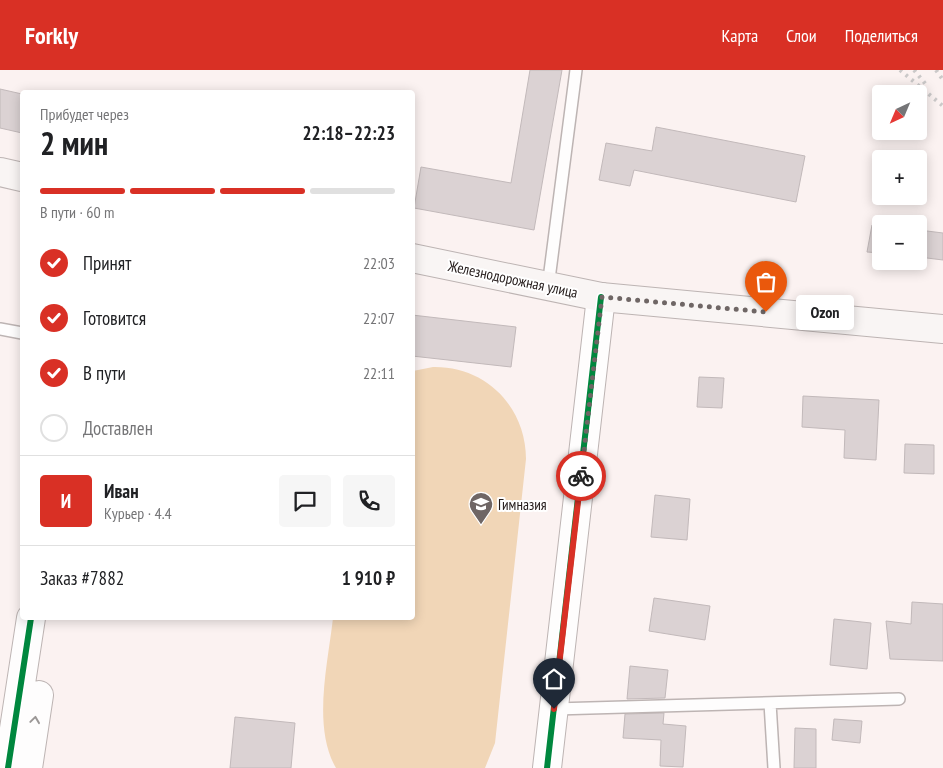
<!DOCTYPE html>
<html lang="ru">
<head>
<meta charset="utf-8">
<style>
  :root { --surface:#fff; --page:#f6f6f6; --text:#202124; --muted:#757577; --line:#e0e0e0; --accent:#d93025 }
  body { margin:0; font-family:"PT Sans Narrow",sans-serif; background:var(--page); color:var(--text); height:100vh; display:flex; flex-direction:column; font-size:19px; white-space:nowrap }
  * { box-sizing:border-box; margin:0 }
  p { font-size:16px; color:var(--muted) }
  .icon { flex:none; width:28px; height:28px; fill:none; stroke:currentColor; stroke-width:2; stroke-linecap:round; stroke-linejoin:round }
  .map { position:relative; flex:1; overflow:hidden }
  .side { position:absolute; left:20px; top:20px; width:395px; height:530px; display:flex; flex-direction:column; background:var(--surface); border-radius:5px; box-shadow:0 2px 12px #0003 }
  .side>* { flex:none }
  .needle { width:32px; rotate:224deg }
  .tools { position:absolute; left:872px; top:15px; display:grid; gap:10px }
  .tools a { display:grid; place-items:center; width:55px; height:55px; border-radius:5px; background:var(--surface); box-shadow:0 2px 12px #0003; font-size:25px }
  .pin { position:absolute; display:grid; place-items:center; width:42px; height:42px; color:#fff; margin:-51px -21px; border-radius:50% 50% 50% 0; rotate:-45deg; box-shadow:0 0 5px #0007 }
  .pin .icon { rotate:45deg }
  .courier { position:absolute; display:grid; place-items:center; width:50px; height:50px; margin:-25px; border:4px solid #d93025; border-radius:50%; background:#fff; color:#222; box-shadow:0 1px 6px #0007 }
  .bubble { position:absolute; height:35px; border-radius:5px; background:var(--surface); box-shadow:0 2px 12px #0003; font-size:16px; font-weight:600; line-height:35px; text-align:center }
  .summary em { font-style:normal; font-weight:600 }
  .summary div { display:flex; flex-direction:column-reverse }
  .summary { display:flex; align-items:center; justify-content:space-between; height:85px; padding:0 20px }
  h1 { font-size:32px; font-weight:600; line-height:38px }
  .bar { display:grid; grid-template-columns:repeat(4,1fr); gap:8px 5px; align-content:center; height:60px; padding:0 20px }
  .bar i { height:6px; border-radius:4px; background:var(--line) }
  .bar .selected { background:var(--accent) }
  .bar p { grid-column:span 4 }
  .line { display:flex; align-items:center; gap:12px; padding:0 20px; border-top:1px solid var(--line) }
  .line div { flex:1 }
  .round { display:grid; place-items:center; flex:none; width:52px; height:52px; border-radius:5px; background:var(--page) }
  ol { padding:0 20px; list-style:none }
  li { display:flex; align-items:center; gap:15px; height:55px }
  li p { margin-inline-start:auto }
  li .icon { padding:5px; border-radius:50%; background:var(--accent); color:#fff; stroke-width:4 }
  li:last-child { color:var(--muted) }
  li i { width:28px; height:28px; border:2px solid var(--line); border-radius:50% }
  header { display:flex; align-items:center; gap:30px; box-sizing:border-box; height:70px; padding:0 25px; background:var(--accent); color:#fff }
  header strong { font-size:24px }
  nav { display:flex; gap:28px; margin-inline-start:auto; font-size:18px }
  .map>svg:first-child { display:block }
  .green { fill:#f1d6b7 }
  .building { fill:#dbd2d3; stroke:#c2b9ba }
  .lines { fill:none; stroke-linecap:round; stroke-linejoin:round }
  .service-casing { stroke:#bdb4b3; stroke-width:14 }
  .tertiary-casing { stroke:#bdb4b3; stroke-width:30 }
  .secondary-casing { stroke:#bdb4b3; stroke-width:30 }
  .service { stroke:#fefdfd; stroke-width:11 }
  .tertiary { stroke:#fefdfd; stroke-width:28 }
  .secondary { stroke:#f9f5f4; stroke-width:28 }
  .rail { stroke:#cbc9c9; stroke-width:4; stroke-dasharray:2.5 5; stroke-linecap:butt }
  .cycleway-casing { stroke:#fff; stroke-width:9 }
  .cycleway { stroke:#00873e; stroke-width:6 }
  .oneway { stroke:#9b9796 }
  .done { stroke:#6f6665; stroke-width:5; stroke-dasharray:0 9 }
  .route { stroke:#d93025; stroke-width:6 }
  .labels { text-anchor:middle; dominant-baseline:central; stroke-width:4; stroke-linejoin:round; paint-order:stroke }
  .street-label { font-size:15px; fill:#231a19; stroke:#fff }
  .poi-label { font-size:15px; fill:#231a19; stroke:#fff; text-anchor:start }
</style>
</head>
<body>
<header>
<strong>Forkly</strong>
<nav><a>Карта</a><a>Слои</a><a>Поделиться</a></nav>
</header>
<div class="map">
<svg width="943" height="698" viewBox="0 0 943 698">
  <rect width="100%" height="100%" fill="#fbf2f1"/>
  <path class="green" d="M433 297C486 296 526 337 526 389L495 673 485 698H336C312 657 328 593 333 548H412L413 301Z"/>
  <path class="building" d="M530 0H562L534 160 414 138 421 97 511 113Z
    M0 19 22 24V63L0 58Z
    M656 57 805 86 796 132 634 100 630 116 599 110 606 73 652 81Z
    M872 155 881 156V183L867 182Z
    M919 160 943 163V190L919 187Z
    M412 245 516 257 511 297 412 286Z
    M699 307 724 308 722 338 697 337Z
    M803 326 879 330 876 390 844 388 845 360 802 357Z
    M905 374 934 375V404L904 403Z
    M655 425 690 429 687 470 651 467Z
    M654 528 710 536 705 570 649 561Z
    M912 532 943 534V591L890 589 886 551 911 554Z
    M834 549 871 553 867 599 830 595Z
    M630 596 668 600 665 628 627 629Z
    M664 643 663 654 686 656 683 697 660 696 661 670 623 668 625 644Z
    M235 647 295 653 291 698H230Z
    M834 649 862 651 860 673 832 670Z
    M795 658 816 659V698H794Z"/>
  <g class="lines">
    <g class="service-casing">
      <path id="service" d="M548 217 576 0
        M0 259 22 263
        M770 633 774 698
        M555 639 899 629"/>
    </g>
    <g class="tertiary-casing">
      <path id="tertiary" d="M8 698 31 548
        M28 698 39 625
        M547 698 601 227"/>
    </g>
    <g class="secondary-casing">
      <path id="secondary" d="M0 102 22 107
        M412 188 601 227 943 259"/>
    </g>
    <use href="#service" class="service"/>
    <use href="#tertiary" class="tertiary"/>
    <use href="#secondary" class="secondary"/>
    <path class="rail" d="M900 0 943 36
      M914 0 928 17
      M936 0 943 10"/>
    <g class="cycleway-casing">
      <path id="cycleway" d="M8 698 31 548
        M547 698 601 227"/>
    </g>
    <use href="#cycleway" class="cycleway"/>
  </g>
  <defs><path id="oneway-chevron" d="M-2-3.5L2.5 0L-2 3.5" fill="none" stroke-width="1.6" stroke-linecap="round" stroke-linejoin="round" transform="scale(1.25)"/></defs>
  <use class="oneway" href="#oneway-chevron" transform="translate(35 650) rotate(-82)"/>
  <g class="lines">
    <path class="done" d="M581 406 602 227 766 242"/>
    <path class="route" d="M554 639 581 406"/>
  </g>
  <defs>
    <g id="school-pin" transform="scale(1.25)"><path d="M0 17L-7.5 6A9.5 9.5 0 1 1 7.5 6Z" fill="#6f6665" stroke="#fff"/><path d="M0-5L7-2L0 1L-7-2ZM-4 1L0 2.5L4 1V4Q0 6-4 4Z" fill="#fff"/></g>
  </defs>
  <g fill-rule="evenodd">
    <use href="#school-pin" x="481" y="434"/>
  </g>
  <g class="labels">
    <g class="street-label">
      <text transform="translate(513 209) rotate(12)">Железнодорожная улица</text>
    </g>
    <g class="poi-label">
      <text x="498" y="434">Гимназия</text>
    </g>
  </g>
</svg>
<div class="tools">
<a><svg class="needle" viewBox="-14 -14 28 28"><path d="M0-13l5 13h-10z" fill="#e53935"/><path d="M0 13l5-13h-10z" fill="#757577"/></svg></a>
<a>+</a>
<a>−</a>
</div>
<div class="pin" style="left:766px;top:242px;background:#ea580c"><svg class="icon" aria-label="bag" viewBox="0 0 24 24"><path d="M5 8h14l-1 12H6zM9 8a3 3 0 0 1 6 0"/></svg></div>
<div class="pin" style="left:554px;top:639px;background:#1f2937"><svg class="icon" aria-label="home" viewBox="0 0 24 24"><path d="M3 11l9-7 9 7M6 9v11h12V9"/></svg></div>
<div class="courier" style="left:581px;top:406px"><svg class="icon" aria-label="bike" viewBox="0 0 24 24"><circle cx="6" cy="16" r="4"/><circle cx="18" cy="16" r="4"/><path d="M6 16l4-8h5l3 8M10 8l3 8H6M13 5h3"/></svg></div>
<div class="bubble" style="left:796px;top:225px;width:58px">Ozon</div>
<section class="side">
<div class="summary"><div><h1>2 мин</h1><p>Прибудет через</p></div><em>22:18–22:23</em></div>
<div class="bar"><i class="selected"></i><i class="selected"></i><i class="selected"></i><i></i><p>В пути · 60 m</p></div>
<ol>
<li><svg class="icon" aria-label="check" viewBox="0 0 24 24"><path d="M5 12l5 5 9-10"/></svg>Принят<p>22:03</p></li>
<li><svg class="icon" aria-label="check" viewBox="0 0 24 24"><path d="M5 12l5 5 9-10"/></svg>Готовится<p>22:07</p></li>
<li><svg class="icon" aria-label="check" viewBox="0 0 24 24"><path d="M5 12l5 5 9-10"/></svg>В пути<p>22:11</p></li>
<li><i></i>Доставлен</li>
</ol>
<div class="line" style="height:90px"><b class="round" style="background:var(--accent);color:#fff">И</b><div><b>Иван</b><p>Курьер · 4.4</p></div><a class="round"><svg class="icon" aria-label="chat" viewBox="0 0 24 24"><path d="M4 5h16v11H9l-5 4z"/></svg></a><a class="round"><svg class="icon" aria-label="phone" viewBox="0 0 24 24"><path d="M5 4h4l2 5-3 2q2 4 5 5l2-3 5 2v4C11 20 4 13 5 4z"/></svg></a></div>
<div class="line" style="height:65px"><div>Заказ #7882</div><b>1 910 ₽</b></div>
</section>
</div>
</body>
</html>
